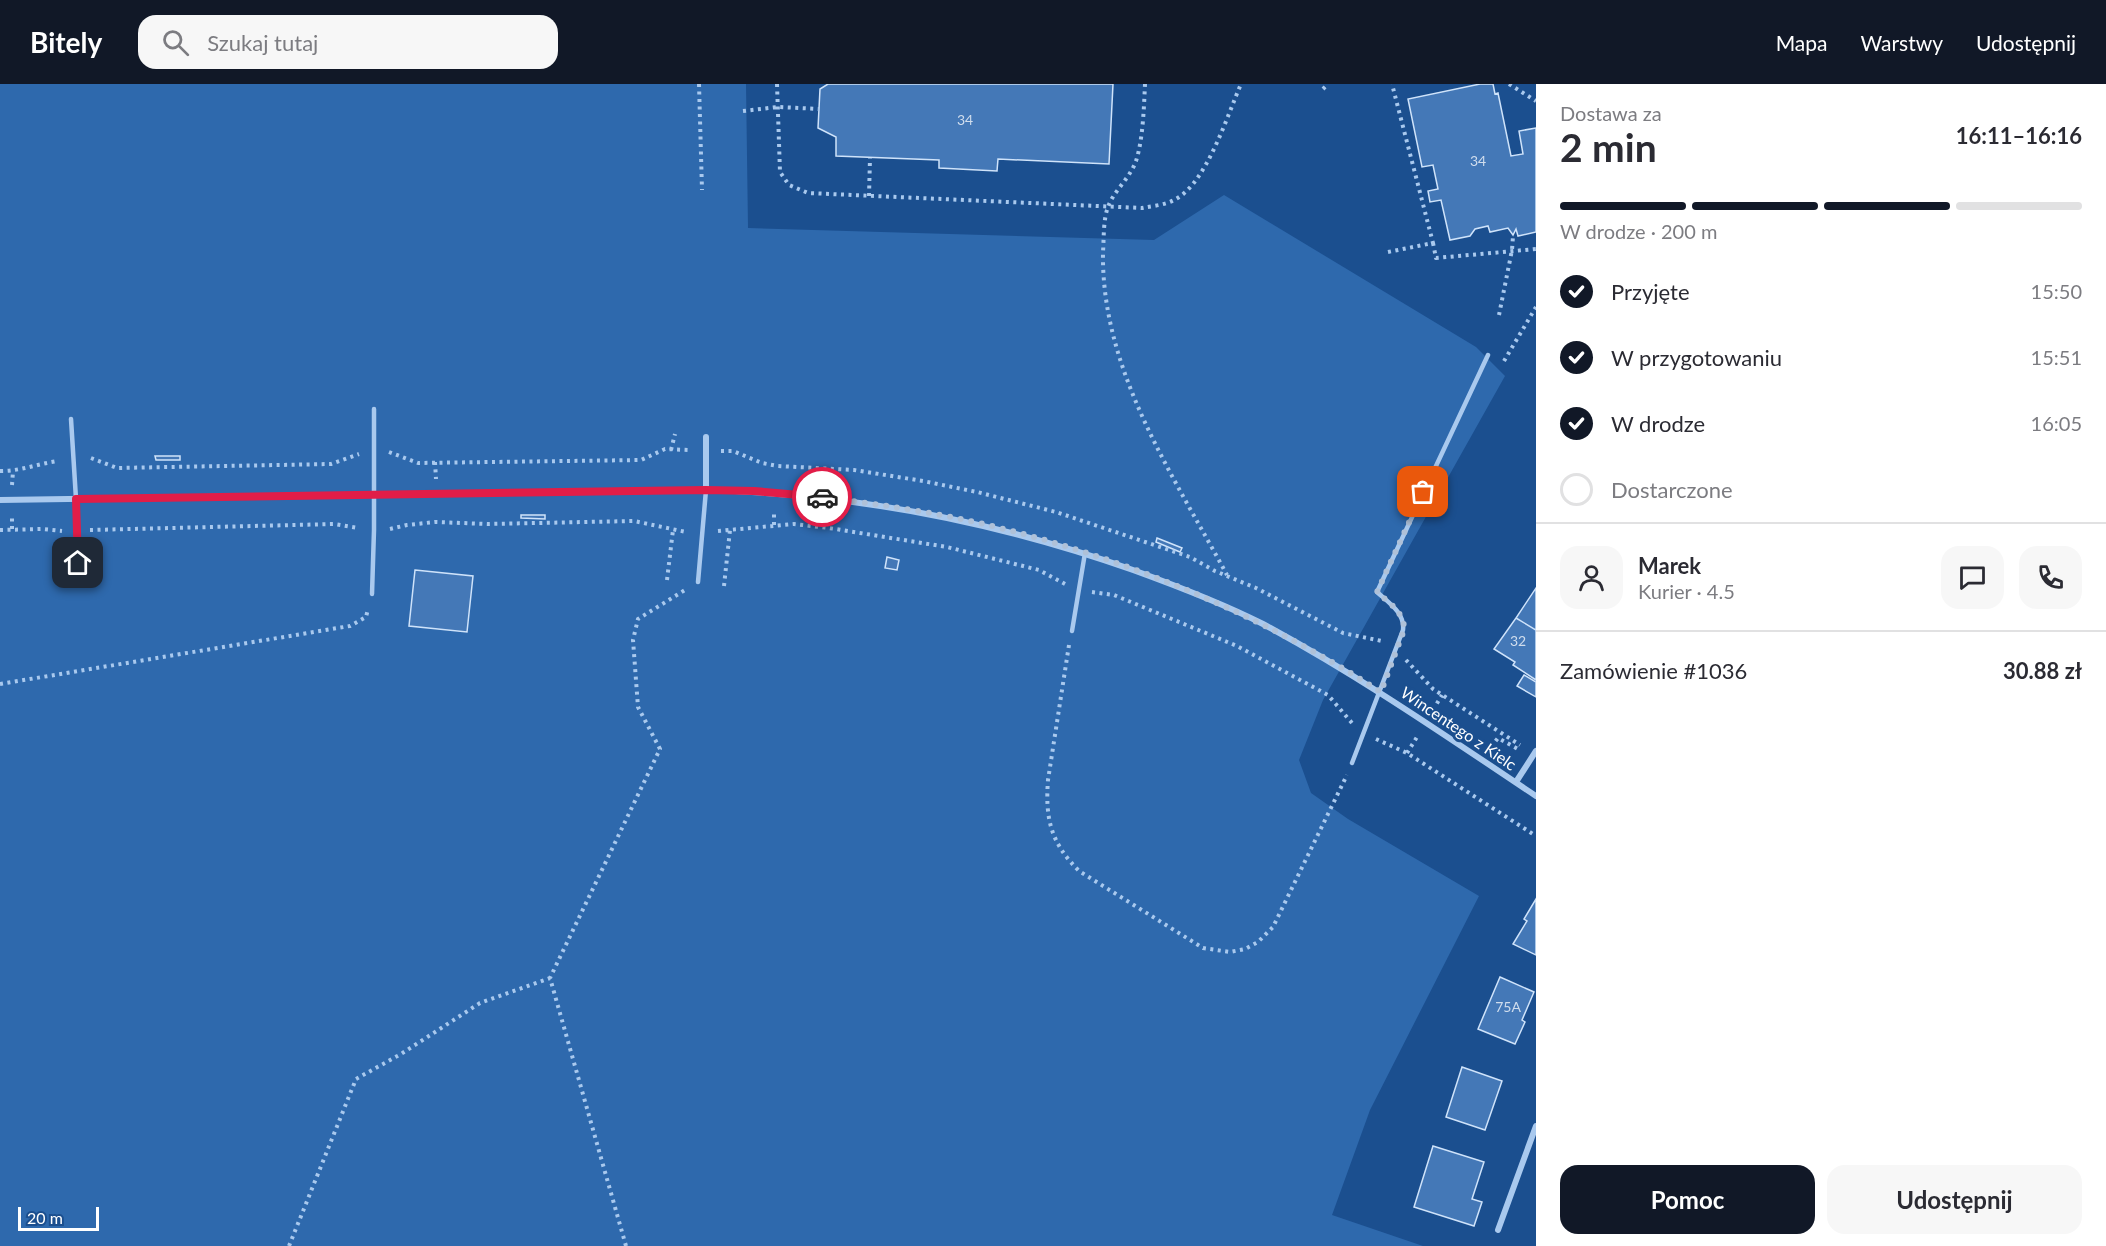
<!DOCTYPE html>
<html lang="pl">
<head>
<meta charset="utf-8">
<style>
  :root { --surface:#fff; --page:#f7f7f7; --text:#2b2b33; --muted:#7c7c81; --line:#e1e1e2; --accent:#111827 }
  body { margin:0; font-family:Lato,sans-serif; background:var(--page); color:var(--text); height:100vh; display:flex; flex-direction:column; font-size:22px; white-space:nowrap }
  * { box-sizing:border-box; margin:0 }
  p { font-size:20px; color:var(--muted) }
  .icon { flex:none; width:33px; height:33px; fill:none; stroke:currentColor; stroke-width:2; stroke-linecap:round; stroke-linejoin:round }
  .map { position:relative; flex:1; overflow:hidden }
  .side { display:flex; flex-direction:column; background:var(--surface); width:570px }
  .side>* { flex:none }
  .scale { position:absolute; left:18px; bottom:15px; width:81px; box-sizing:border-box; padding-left:6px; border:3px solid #fff; border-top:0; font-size:16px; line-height:21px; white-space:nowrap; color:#fff; -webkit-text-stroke:4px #1b4f8f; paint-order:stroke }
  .pin { position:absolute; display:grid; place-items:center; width:51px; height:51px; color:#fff; margin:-26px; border-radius:12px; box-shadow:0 3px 9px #0006 }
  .courier { position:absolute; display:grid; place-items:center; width:60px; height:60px; margin:-30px; border:4px solid #e11d48; border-radius:50%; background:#fff; color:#222; box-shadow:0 2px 8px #0007 }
  .summary em { font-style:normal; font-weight:700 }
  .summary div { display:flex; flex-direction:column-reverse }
  .summary { display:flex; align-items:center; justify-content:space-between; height:102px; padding:0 24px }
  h1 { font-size:39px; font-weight:700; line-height:45px }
  .bar { display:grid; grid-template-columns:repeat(4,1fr); gap:9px 6px; align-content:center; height:72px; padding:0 24px }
  .bar i { height:8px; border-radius:4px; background:var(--line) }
  .bar .current { background:var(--accent) }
  .bar p { grid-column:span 4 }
  .line { display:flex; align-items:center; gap:15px; padding:0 24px; border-top:2px solid var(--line) }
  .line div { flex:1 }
  .round { display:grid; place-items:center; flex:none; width:63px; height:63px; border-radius:18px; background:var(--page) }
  ol { padding:0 24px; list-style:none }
  li { display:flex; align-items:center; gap:18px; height:66px }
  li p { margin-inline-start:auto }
  li .icon { padding:6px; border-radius:50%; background:var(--accent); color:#fff; stroke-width:4 }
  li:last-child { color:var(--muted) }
  li i { width:33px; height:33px; border:3px solid var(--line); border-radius:50% }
  .button { display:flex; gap:12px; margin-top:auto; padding:12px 24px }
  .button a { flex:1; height:69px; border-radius:18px; background:var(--accent); color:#fff; font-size:24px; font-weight:700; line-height:69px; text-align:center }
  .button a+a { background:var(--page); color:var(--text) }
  header { display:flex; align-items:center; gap:36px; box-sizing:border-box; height:84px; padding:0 30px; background:var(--accent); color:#fff }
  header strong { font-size:28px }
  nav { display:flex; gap:33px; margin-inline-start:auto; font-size:21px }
  .search { width:420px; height:54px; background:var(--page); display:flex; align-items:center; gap:15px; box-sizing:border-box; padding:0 21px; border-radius:18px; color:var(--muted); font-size:22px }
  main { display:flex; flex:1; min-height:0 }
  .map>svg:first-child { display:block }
  .green { fill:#2e69ad }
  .building { fill:#4478b7; stroke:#cfe3fa; stroke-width:1.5 }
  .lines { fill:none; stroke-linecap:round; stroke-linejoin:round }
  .path { stroke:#a9c9ee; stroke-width:4; stroke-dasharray:3 4.5; stroke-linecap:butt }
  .lane { stroke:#a9c9ee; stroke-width:4.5 }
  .street { stroke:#a9c9ee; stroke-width:6 }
  .done { stroke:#afc1d8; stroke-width:6; stroke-dasharray:0 10.8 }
  .route { stroke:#e11d48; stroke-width:8 }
  .labels { text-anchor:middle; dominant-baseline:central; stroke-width:6; stroke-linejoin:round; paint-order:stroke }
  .number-label { font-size:14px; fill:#d0dded }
  .street-label { font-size:16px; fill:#fff; stroke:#1b4f8f }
</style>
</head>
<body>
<header>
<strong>Bitely</strong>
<div class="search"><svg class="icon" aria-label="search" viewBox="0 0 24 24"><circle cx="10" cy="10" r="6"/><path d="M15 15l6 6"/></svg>Szukaj tutaj</div>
<nav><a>Mapa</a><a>Warstwy</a><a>Udostępnij</a></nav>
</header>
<main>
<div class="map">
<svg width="1536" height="1162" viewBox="0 0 1536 1162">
  <rect width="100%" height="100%" fill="#1b4f8f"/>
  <path class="green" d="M0 0H746L748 144 1154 156 1224 111 1476 263 1505 292 1323 616 1299 676 1311 709 1348 735 1479 812 1370 1026 1332 1131 1423 1162H0Z"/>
  <path class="building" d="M828 0H1113L1109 80 998 75 997 87 939 84V76L836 72V53L818 44 820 5Z
    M1480 0H1493L1495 10 1498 9 1511 72 1523 70 1519 47 1536 44V148L1518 152 1516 145 1513 151 1508 144 1490 148 1488 142 1475 145 1470 152 1450 156 1441 116 1430 118 1428 107 1438 105 1433 81 1422 83 1408 15Z
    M155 372H180V376H156Z
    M521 431H545V435L521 434Z
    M1157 454 1182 464 1180 468 1156 458Z
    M887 473 899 476 897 486 885 484Z
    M415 486 473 492 467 548 409 542Z
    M1536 504V546L1516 534Z
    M1516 534 1536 546V596L1513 581 1515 578 1494 565Z
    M1524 591 1536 598V613L1517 602Z
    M1536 815V871L1513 860 1527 837 1524 835Z
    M1500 893 1534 908 1522 936 1525 938 1515 960 1478 945Z
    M1462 983 1502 997 1485 1046 1446 1033Z
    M1433 1062 1484 1078 1472 1115 1482 1118 1474 1142 1414 1123Z"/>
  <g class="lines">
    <path class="path" d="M699 0 702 106
      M777 0 780 88 789 101 808 109 1142 124C1152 122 1165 121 1174 116 1206 101 1227 32 1241 0
      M1145 0C1144 22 1143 56 1136 77 1130 94 1113 108 1108 123 1103 136 1104 155 1103 168 1101 286 1173 391 1227 491
      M1509 0 1536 17
      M1323 5 1328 0
      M743 27 778 23 819 25
      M869 112 870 74
      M1433 159 1436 174 1536 165
      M1388 168 1433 159 1392 0
      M1499 231 1512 166 1513 152
      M1504 277 1536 223
      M671 366 675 350
      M721 367H733L762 379 778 382 854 386 923 397 977 408 1056 428 1190 473 1215 487 1256 504 1343 549 1382 557
      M389 368 418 379 641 376 665 365 689 366
      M91 374 117 384 331 380 359 370
      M435 378 436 395
      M0 387C21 387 37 380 58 377
      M12 401 13 387
      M774 441V426
      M12 445V432
      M390 445 407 441 435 438 488 440 634 437 686 448
      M0 446 42 445 62 447
      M90 446 334 440 358 444
      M718 447 794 440 829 444 947 463 1039 486 1065 500
      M667 496 673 446
      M724 502 730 446
      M1092 508 1114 511 1237 562 1328 611 1352 639
      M1069 561 1048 696C1045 735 1051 759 1079 787L1203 864 1230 868 1245 865 1258 858 1273 843 1347 691
      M1406 576 1433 605 1520 661
      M0 600 350 542 366 533 368 525
      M1433 626 1442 611
      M1376 655 1407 669 1536 752
      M1491 663 1498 654 1518 665
      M1407 669 1417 653
      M289 1162 356 995 401 970 480 919 550 894
      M626 1162 550 894 660 665 638 623 633 556 638 535 685 506"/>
    <path class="lane" d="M71 335 76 415 78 495
      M698 498 706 406
      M372 510 374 446V325
      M1072 547 1085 469
      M1352 679 1403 546C1405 529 1389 519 1377 508L1488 271"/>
    <path class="street" d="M706 353V406
      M0 416 706 406C854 410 994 437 1133 486 1177 502 1222 519 1263 540 1358 591 1446 652 1536 712
      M1516 698 1536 667
      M1498 1146 1536 1042"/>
  </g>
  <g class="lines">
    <path class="done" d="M822 413C870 419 918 426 966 436 1112 468 1255 527 1381 608L1404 546C1405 529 1389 519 1377 508L1423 408"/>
    <path class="route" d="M78 479 76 415 706 406 754 407 822 413"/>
  </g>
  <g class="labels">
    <g class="number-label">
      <text x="965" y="35">34</text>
      <text x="1478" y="76">34</text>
      <text x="1518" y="556">32</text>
      <text x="1508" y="922">75A</text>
    </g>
    <g class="street-label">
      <text transform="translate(1459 644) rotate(34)">Wincentego z Kielc</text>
    </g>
  </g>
</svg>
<div class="scale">20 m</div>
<div class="pin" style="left:1423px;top:408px;background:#ea580c"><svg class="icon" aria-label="bag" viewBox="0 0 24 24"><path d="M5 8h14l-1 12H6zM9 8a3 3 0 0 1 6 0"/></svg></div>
<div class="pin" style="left:78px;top:479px;background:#1f2937"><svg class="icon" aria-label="home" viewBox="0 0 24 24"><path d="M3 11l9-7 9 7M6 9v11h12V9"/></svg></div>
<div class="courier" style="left:822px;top:413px"><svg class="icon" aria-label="car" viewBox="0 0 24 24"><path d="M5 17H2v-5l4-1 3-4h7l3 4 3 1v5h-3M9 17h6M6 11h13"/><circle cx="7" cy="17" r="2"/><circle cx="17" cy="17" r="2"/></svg></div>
</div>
<section class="side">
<div class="summary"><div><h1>2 min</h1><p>Dostawa za</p></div><em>16:11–16:16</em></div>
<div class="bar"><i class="current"></i><i class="current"></i><i class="current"></i><i></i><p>W drodze · 200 m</p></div>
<ol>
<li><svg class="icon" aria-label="check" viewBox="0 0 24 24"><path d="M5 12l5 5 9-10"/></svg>Przyjęte<p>15:50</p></li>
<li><svg class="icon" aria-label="check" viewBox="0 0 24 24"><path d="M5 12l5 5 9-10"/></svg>W przygotowaniu<p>15:51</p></li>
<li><svg class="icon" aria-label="check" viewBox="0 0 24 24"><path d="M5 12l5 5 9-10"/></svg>W drodze<p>16:05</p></li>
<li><i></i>Dostarczone</li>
</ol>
<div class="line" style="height:108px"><a class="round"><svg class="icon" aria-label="person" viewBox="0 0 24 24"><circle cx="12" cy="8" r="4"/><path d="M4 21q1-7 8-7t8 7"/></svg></a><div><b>Marek</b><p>Kurier · 4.5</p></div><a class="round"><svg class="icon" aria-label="chat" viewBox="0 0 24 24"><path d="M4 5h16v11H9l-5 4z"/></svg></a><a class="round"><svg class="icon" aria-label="phone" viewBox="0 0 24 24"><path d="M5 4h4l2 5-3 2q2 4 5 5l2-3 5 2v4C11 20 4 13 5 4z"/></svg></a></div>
<div class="line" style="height:78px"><div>Zamówienie #1036</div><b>30.88 zł</b></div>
<div class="button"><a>Pomoc</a><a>Udostępnij</a></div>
</section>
</main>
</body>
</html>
